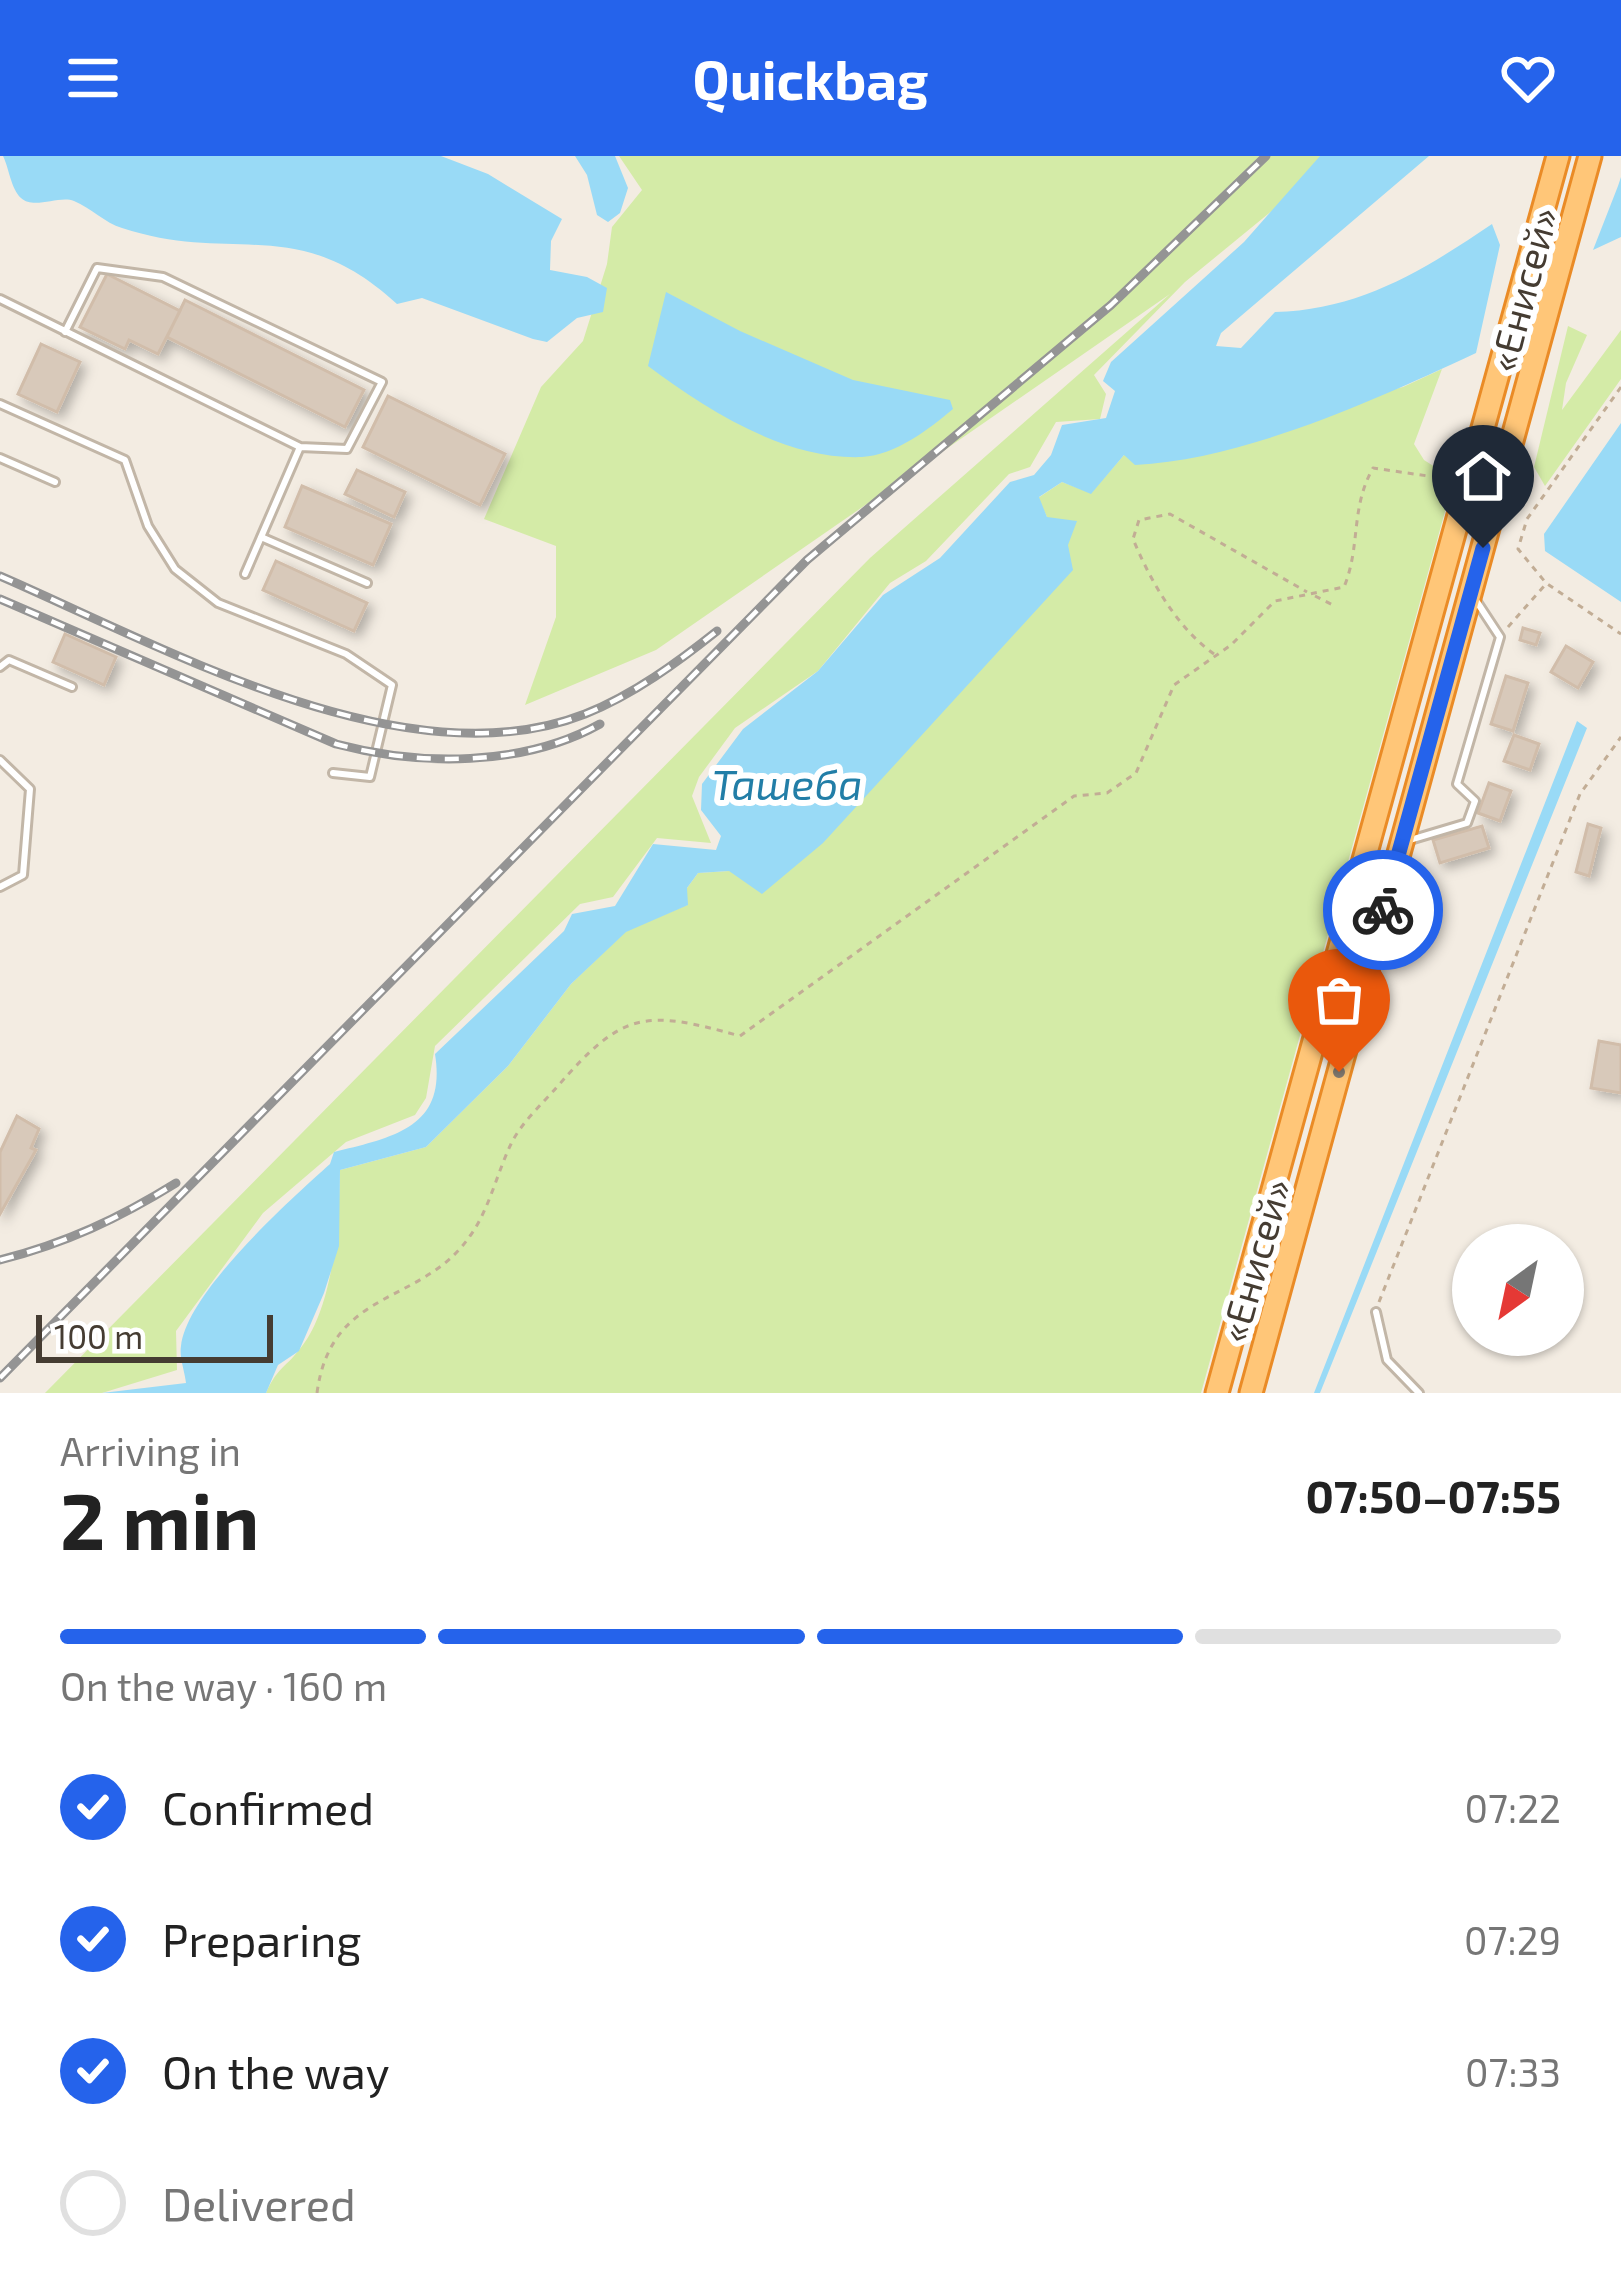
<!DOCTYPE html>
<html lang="en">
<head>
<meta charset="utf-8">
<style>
  :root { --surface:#fff; --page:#f6f6f6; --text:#222; --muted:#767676; --line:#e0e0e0; --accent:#2563eb }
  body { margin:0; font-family:"Exo 2",sans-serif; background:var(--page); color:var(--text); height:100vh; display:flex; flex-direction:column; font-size:45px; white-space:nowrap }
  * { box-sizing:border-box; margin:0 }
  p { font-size:39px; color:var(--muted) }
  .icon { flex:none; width:66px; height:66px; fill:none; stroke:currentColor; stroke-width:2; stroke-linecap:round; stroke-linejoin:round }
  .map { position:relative; height:1237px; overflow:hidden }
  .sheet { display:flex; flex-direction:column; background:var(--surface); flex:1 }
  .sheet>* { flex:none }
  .needle { width:78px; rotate:213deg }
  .buttons { position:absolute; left:1452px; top:1068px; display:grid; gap:24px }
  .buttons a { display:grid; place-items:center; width:132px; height:132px; border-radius:50%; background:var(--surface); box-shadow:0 3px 9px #0004; font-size:60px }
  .scale { position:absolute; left:36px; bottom:30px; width:237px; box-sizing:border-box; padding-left:12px; border:6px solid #453c32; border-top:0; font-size:33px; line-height:42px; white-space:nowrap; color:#453c32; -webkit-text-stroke:9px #fff; paint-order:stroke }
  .pin { position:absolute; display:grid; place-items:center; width:102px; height:102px; color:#fff; margin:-123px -51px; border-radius:50% 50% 50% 0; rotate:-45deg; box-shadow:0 0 12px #0007 }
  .pin .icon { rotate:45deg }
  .courier { position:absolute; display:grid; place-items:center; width:120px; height:120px; margin:-60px; border:9px solid #2563eb; border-radius:50%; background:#fff; color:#222; box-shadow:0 3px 15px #0007 }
  .summary em { font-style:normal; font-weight:700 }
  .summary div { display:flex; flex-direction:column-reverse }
  .summary { display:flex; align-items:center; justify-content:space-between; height:204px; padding:0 60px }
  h1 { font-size:78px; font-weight:700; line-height:90px }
  .bar { display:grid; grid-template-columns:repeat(4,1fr); gap:18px 12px; align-content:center; height:144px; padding:0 60px }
  .bar i { height:15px; border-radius:9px; background:var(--line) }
  .bar .current { background:var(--accent) }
  .bar p { grid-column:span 4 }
  ol { padding:0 60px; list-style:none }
  li { display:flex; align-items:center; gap:36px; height:132px }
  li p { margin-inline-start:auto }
  li .icon { padding:12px; border-radius:50%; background:var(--accent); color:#fff; stroke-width:4 }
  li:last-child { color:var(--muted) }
  li i { width:66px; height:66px; border:6px solid var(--line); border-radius:50% }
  header { display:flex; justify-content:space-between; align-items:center; height:156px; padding:0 60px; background:var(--accent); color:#fff; font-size:54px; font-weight:700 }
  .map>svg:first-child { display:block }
  .green { fill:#d4eba7 }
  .water { fill:#99daf6 }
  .building { fill:#d8c9ba; stroke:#d1bdaa; stroke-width:3; filter:url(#shadow) }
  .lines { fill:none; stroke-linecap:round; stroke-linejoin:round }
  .service-casing { stroke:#c2b6a7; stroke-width:12 }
  .trunk-casing { stroke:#ea8b26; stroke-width:27 }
  .path { stroke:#c2ad95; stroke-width:3; stroke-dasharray:6 6; stroke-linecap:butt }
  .service { stroke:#fff; stroke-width:6 }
  .trunk { stroke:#ffc678; stroke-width:21 }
  .rail-casing { stroke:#949494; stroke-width:9 }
  .rail { stroke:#fff; stroke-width:4.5; stroke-dasharray:14; stroke-linecap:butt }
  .done { stroke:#827a70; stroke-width:12; stroke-dasharray:0 21.6 }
  .route { stroke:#2563eb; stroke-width:15 }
  .labels { text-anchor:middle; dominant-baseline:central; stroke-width:12; stroke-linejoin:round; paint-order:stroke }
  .street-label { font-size:39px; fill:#453c32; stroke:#fff }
  .water-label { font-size:42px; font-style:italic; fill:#227ea7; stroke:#fff }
</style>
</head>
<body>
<header><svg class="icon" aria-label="menu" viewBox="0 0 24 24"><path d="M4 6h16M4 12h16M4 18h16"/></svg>Quickbag<svg class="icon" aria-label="heart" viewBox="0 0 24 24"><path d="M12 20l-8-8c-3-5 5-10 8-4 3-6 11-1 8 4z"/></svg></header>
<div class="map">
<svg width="1621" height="1237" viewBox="0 0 1621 1237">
  <defs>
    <filter id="shadow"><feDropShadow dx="5.5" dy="5.5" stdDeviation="6" flood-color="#0004"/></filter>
  </defs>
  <rect width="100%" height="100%" fill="#f3ece2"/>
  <path class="green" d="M619 0H1339L1185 126 1094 219 1106 238 1100 263 1056 266 1030 311 1009 318 926 405 890 427 818 515 735 572 699 621 692 640 711 687 657 682 613 741 580 748 435 890 426 942 415 959 346 986 263 1057 176 1175 177 1214 102 1237H45L870 402 1170 138 656 494 525 549 556 461V390L484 363 541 231 583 185 607 108 612 71 642 34Z
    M1568 170 1587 179 1566 227 1562 254 1621 174V223L1545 330 1534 311Z
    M1442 213 1414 288 1424 304 1454 323 1201 1237H266C277 1212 284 1213 299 1194 334 1153 339 1065 340 1014L426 991 508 910 571 828 626 775 687 749V732L698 717 729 715 1047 361 1038 342 1062 326 1091 337 1124 299 1403 231Z"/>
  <path class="water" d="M3 0H441L488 18 562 63 551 85 550 114 587 121 607 132 603 156 577 162 547 186 533 183 422 142 397 148C297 56 234 109 122 72 105 67 91 52 74 45 59 39 34 54 21 42 11 33 9 12 3 0Z
    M575 0H615L628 32 620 57 608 66 597 59 587 19Z
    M1320 0H1429L1221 177 1216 190 1241 192 1275 156C1360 154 1424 114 1492 68L1500 89 1476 197C1375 244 1246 303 1135 309L1124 299 1091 338 1062 326 1039 341 1047 361 1077 365 1068 389 1073 414 823 687 762 738 729 715 698 717 687 732 688 749 626 776 571 828 508 910 426 991 340 1014 339 1090 324 1137 299 1195 278 1209 266 1237H102L186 1227C185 1216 179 1201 181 1190 187 1136 290 1044 330 1008L334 996C393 981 447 972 435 898L564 775 572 758 615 750 653 688 716 694 721 680 701 654 702 628 743 573 818 515 883 439 940 402 1010 326 1034 319 1051 299 1062 269 1106 262 1115 235 1103 225 1111 206 1244 86Z
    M1621 21V81L1593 94 1618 30Z
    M666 136 740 175 853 224 950 244 953 253C929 273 896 299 862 301 785 304 707 254 648 210Z
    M1621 267V446L1545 395 1544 378Z
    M1577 565 1587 572 1320 1237H1314Z"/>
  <path class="building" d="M107 118 180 155 158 198 129 184 125 193 80 171Z
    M185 144 364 234 345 271 167 181Z
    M41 188 80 206 57 256 18 238Z
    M388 240 505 298 480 349 363 291Z
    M357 314 405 336 394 361 345 338Z
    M302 330 391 368 373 409 285 371Z
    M276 405 367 447 354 475 263 434Z
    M1523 472 1540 477 1536 489 1520 484Z
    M65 478 116 501 104 529 53 506Z
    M1566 490 1593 506 1578 532 1551 516Z
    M1506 520 1528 527 1513 575 1491 568Z
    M1514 579 1539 588 1530 614 1504 605Z
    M1489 627 1511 635 1500 665 1478 657Z
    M1588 668 1601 672 1589 720 1576 716Z
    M1482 670 1489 692 1440 707 1433 684Z
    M1599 885 1621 889V937L1591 932Z
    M17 960 39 973 31 992 36 994 0 1058V996Z"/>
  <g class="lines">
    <g class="service-casing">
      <path id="service" d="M0 143 300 291 347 293 382 226 163 121 97 112 65 176
        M0 248 125 304 148 370 175 413 218 447 346 498 392 529 370 621 333 617
        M0 302 55 326
        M261 381 367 427
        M245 418 300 291
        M0 511 9 504 72 531
        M0 604 30 633 23 719 0 731
        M1410 684 1467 667 1475 645 1457 628 1500 481 1475 443
        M1376 1156 1387 1204 1419 1237"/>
    </g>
    <g class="trunk-casing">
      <path id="trunk" d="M1217 1237 1558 0
        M1251 1237 1590 0"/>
    </g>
    <path class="path" d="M1621 231 1527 363 1518 393 1546 427 1621 478
      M1315 440 1335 450
      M1508 471 1545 429
      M1214 498C1177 472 1150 424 1133 383L1139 364 1170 358 1307 436
      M1379 1146 1580 638 1621 581
      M317 1237C331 1131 422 1150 470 1080 489 1054 497 1017 511 988 521 967 542 948 557 931 623 855 644 853 740 880L1074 640 1107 637 1136 617 1174 529 1231 489 1275 445 1344 431C1361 390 1350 353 1373 312L1428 320"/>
    <use href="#service" class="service"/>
    <use href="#trunk" class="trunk"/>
    <g class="rail-casing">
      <path id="rail" d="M0 420C164 491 407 628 585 558 633 539 678 506 717 475
        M0 443 336 588C419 610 523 611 600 568
        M0 1104C66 1087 118 1063 176 1027
        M0 1222 807 404 1111 149 1266 0"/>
    </g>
    <use href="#rail" class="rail"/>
  </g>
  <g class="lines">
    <path class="done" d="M1339 916 1383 754"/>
    <path class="route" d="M1383 754 1483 392"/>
  </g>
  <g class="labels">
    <g class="street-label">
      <text transform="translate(1522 133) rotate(-75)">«Енисей»</text>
      <text transform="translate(1254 1104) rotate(-74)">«Енисей»</text>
    </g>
    <g class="water-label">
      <text x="787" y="627">Ташеба</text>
    </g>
  </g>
</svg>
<div class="buttons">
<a><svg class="needle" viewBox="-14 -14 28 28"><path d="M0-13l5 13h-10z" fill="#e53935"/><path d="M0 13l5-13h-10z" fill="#767676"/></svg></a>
</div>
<div class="scale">100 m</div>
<div class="pin" style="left:1339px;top:916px;background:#ea580c"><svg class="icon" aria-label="bag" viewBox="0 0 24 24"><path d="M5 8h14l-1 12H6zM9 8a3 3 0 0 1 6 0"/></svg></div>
<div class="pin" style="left:1483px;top:392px;background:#1f2937"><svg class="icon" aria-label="home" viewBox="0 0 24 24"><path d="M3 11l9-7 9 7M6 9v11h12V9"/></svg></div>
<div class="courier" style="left:1383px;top:754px"><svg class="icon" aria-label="bike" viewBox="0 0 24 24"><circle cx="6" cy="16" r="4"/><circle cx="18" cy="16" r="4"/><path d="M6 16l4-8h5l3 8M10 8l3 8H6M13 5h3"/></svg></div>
</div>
<section class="sheet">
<div class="summary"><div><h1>2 min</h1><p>Arriving in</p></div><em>07:50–07:55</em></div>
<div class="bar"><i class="current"></i><i class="current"></i><i class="current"></i><i></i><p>On the way · 160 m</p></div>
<ol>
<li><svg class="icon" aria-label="check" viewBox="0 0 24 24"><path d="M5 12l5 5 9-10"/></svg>Confirmed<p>07:22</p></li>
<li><svg class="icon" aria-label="check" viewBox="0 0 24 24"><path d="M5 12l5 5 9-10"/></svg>Preparing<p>07:29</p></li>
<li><svg class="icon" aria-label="check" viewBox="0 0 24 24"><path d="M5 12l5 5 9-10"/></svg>On the way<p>07:33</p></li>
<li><i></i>Delivered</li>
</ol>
</section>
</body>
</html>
